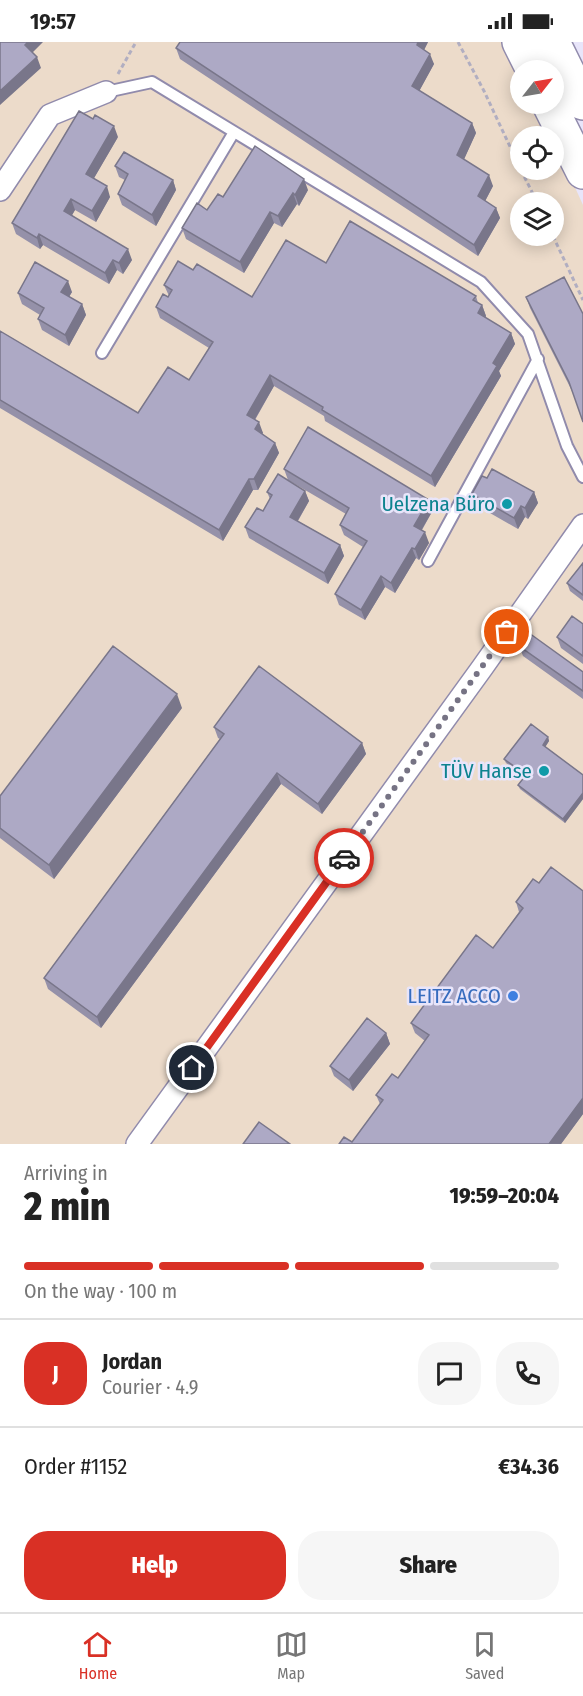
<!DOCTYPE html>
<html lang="en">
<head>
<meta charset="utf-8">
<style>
  :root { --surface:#fff; --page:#f6f6f6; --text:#222; --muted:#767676; --line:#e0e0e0; --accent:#d93025 }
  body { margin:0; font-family:"Fira Sans Condensed",sans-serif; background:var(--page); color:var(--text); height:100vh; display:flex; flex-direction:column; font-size:22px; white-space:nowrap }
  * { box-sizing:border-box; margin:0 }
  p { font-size:20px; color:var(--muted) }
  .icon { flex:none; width:33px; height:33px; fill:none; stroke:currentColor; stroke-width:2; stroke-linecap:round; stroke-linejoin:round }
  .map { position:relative; height:1102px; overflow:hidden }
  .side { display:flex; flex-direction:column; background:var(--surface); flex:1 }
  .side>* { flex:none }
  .needle { width:39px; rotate:59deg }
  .controls { position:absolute; left:510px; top:18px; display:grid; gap:12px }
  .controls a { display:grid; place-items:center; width:54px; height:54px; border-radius:50%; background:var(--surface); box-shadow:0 3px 15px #0003; font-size:30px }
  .pin { position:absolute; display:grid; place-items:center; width:51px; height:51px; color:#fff; margin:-26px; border:3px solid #fff; border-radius:50%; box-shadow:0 2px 6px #0007 }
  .courier { position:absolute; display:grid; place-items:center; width:60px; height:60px; margin:-30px; border:4px solid #d93025; border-radius:50%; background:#fff; color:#222; box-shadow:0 2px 8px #0007 }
  .overview em { font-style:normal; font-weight:800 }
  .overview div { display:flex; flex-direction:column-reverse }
  .overview { display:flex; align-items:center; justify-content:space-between; height:102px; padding:0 24px }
  h1 { font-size:39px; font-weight:800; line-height:45px }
  .bar { display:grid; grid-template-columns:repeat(4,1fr); gap:9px 6px; align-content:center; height:72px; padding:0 24px }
  .bar i { height:8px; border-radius:4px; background:var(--line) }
  .bar .on { background:var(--accent) }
  .bar p { grid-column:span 4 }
  .line { display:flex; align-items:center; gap:15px; padding:0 24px; border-top:2px solid var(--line) }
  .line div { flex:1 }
  .round { display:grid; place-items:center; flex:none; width:63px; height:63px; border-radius:24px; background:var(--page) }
  .action { display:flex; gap:12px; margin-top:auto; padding:12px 24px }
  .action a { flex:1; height:69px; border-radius:24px; background:var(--accent); color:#fff; font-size:24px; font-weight:800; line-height:69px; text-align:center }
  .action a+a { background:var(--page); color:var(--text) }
  .status { display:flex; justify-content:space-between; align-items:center; height:42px; padding:0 30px; background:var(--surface); direction:ltr }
  .status svg { height:16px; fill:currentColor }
  .tabs { display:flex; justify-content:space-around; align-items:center; height:84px; border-top:2px solid var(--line); background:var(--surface); font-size:16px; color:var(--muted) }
  .tabs a { display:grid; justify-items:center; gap:3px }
  .tabs .on { color:var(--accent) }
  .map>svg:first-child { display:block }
  .industrial { fill:#ecdbca; fill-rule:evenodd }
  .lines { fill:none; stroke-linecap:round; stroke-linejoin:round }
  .service-casing { stroke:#918bac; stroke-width:14 }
  .minor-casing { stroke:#918bac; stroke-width:24 }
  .trunk-casing { stroke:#918bac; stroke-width:36 }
  .path { stroke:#b1aec1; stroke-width:3; stroke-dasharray:4.5 3; stroke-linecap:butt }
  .service { stroke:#fff; stroke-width:10 }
  .minor { stroke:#fff; stroke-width:21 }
  .trunk { stroke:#fff; stroke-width:33 }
  .wall { fill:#9591a9 }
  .shaded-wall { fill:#79768a }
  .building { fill:#ada9c5; stroke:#79768a; stroke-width:1.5 }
  .done { stroke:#767384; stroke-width:6; stroke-dasharray:0 10.8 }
  .route { stroke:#d93025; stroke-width:8 }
  .culture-dot { fill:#0f9aa8; stroke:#e8e5fa; stroke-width:2 }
  .shop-dot { fill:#3f7fe0; stroke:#e8e5fa; stroke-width:2 }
  .labels { text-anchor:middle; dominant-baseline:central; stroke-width:5; stroke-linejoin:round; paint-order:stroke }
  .culture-label { font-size:21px; fill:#0d838f; stroke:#e8e5fa; text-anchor:end }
  .shop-label { font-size:21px; fill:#366cbe; stroke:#e8e5fa; text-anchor:end }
</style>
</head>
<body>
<div class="status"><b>19:57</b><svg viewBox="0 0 49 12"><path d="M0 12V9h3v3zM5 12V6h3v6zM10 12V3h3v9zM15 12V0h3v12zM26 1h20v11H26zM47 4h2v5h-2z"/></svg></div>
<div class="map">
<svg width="583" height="1102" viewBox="0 0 583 1102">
  <rect width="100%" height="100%" fill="#e8e5fa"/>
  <path class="industrial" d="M0 0H507L520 30V62H536L551 94H520V128H554V99L583 163V1102H0ZM520 160H554V194H520Z"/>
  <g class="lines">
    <g class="service-casing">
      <path id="service" d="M106 50 152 40 481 240 528 292 567 404 583 435
        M102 311 234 90
        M428 519 538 317"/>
    </g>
    <g class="minor-casing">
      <path id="minor" d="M0 148 50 73 106 50
        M137 1102 482 626 583 483"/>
    </g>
    <g class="trunk-casing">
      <path id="trunk" d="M519 0 533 28
        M553 0 583 61
        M549 62 583 130"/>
    </g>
    <path class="path" d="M458 0 484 49 520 126
      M118 32 136 0
      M521 128 537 160
      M553 194 583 258"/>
    <use href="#service" class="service"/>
    <use href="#minor" class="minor"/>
    <use href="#trunk" class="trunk"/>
  </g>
  <path class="wall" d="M180 0H428L424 8 434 22 419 49 472 81 476 91 464 117 493 144 485 159 496 166 500 176 478 214 180 17 176 6Z
    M118 95 94 136 110 155 96 180 75 168 72 173 132 218 123 232 117 228 109 242 43 203 40 207 16 192 12 181Z
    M115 124 173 138 176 148 156 184 122 163 118 152 125 138 119 135Z
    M308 148 299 164 297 162 282 185 274 181 244 231 186 197 182 186 223 155Z
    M326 221 476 254 478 261 482 263 486 274 485 276 511 291 515 302 499 329 501 334 435 445 325 379 324 374 274 344 255 378 263 391 262 392 275 401 279 411 258 448H253L223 499 0 366V289L138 371 189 338 209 306 160 276 156 265 169 254 164 243 193 228 252 255Z
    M72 250 69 255 82 262 86 273 69 304 42 288 38 277 40 273 22 262 18 251Z
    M526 255 583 272 572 349 530 266Z
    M284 427 429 458 433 468 422 488 429 501 419 518 416 516 395 551 385 545 365 578 339 563 335 552 363 505 344 493 340 483 346 472 288 438Z
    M487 436 534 450 538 461 528 477 525 475 518 487 476 463 472 452Z
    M305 449 309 459 298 479 340 503 344 514 328 542 249 496 245 485 263 469 270 457 267 450Z
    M583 521V559L570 549 567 541Z
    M583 582V622L561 606 557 595Z
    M519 604 583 630V657L523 614Z
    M182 666 54 837 0 796V754Z
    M214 685 362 701 366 712 322 772 281 742 101 986 48 947 44 936 220 697 218 696Z
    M548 695 549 699 545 705 583 733V757L565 781 520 747 518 743 524 735 506 721 504 717Z
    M539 841 583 849V1072L561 1102H339L352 1100 380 1062 376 1053 398 1036 425 999 415 991 411 981 493 906 519 870 516 860Z
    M386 991 390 1002 353 1049 334 1034 330 1024Z"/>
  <path class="shaded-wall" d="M28 0H43L29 14 25 3Z
    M418 0H428L421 14 417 3Z
    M430 12 434 22 416 55 412 44Z
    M37 15 41 26 0 63V49Z
    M472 81 476 91 461 124 457 113Z
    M114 84 118 95 90 143 86 132Z
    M489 133 493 144 482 165 478 154Z
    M304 137 308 148 299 164 295 153Z
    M173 138 176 148 156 184 152 173Z
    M107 144 110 155 96 180 92 169Z
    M293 151 297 162 282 185 278 174Z
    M71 157 75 168 68 180 64 169Z
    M496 166 500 176 478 214 474 203Z
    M270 170 274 181 244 231 240 220Z
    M39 192 43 203 40 207 37 196Z
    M128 207 132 218 123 232 119 221Z
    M113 218 117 228 109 242 105 231Z
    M68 239 72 250 65 261 61 250Z
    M82 262 86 273 69 304 65 293Z
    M482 263 486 274 482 282 478 271Z
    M511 291 515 302 499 329 501 334 435 445 431 434 493 321Z
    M270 333 274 344 251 384 247 373Z
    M259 380 263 391 258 397 255 387Z
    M275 401 279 411 258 448 254 437Z
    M249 437 253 448 223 499 219 488Z
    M305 449 309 459 294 485 290 475Z
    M534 450 538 461 528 477 525 466Z
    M429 458 433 468 418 494 414 484Z
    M521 464 525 475 518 487 514 476Z
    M425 490 429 501 419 518 415 507Z
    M340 503 344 514 328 542 324 531Z
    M412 506 416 516 395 551 391 541Z
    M381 534 385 545 365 578 361 568Z
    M177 652 182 666 54 837 49 823Z
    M548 695 549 699 544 707 543 703Z
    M362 701 366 712 322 772 318 762Z
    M277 731 281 742 101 986 97 975Z
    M583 751V757L565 781 563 777Z
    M386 991 390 1002 353 1049 349 1038Z
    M583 1056V1072L561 1102H549Z"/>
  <path class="building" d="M0 0H28L25 3 37 15 0 49Z
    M180 0H418L417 3 430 12 412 44 472 81 457 113 489 133 478 154 496 166 474 203 176 6Z
    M79 69 93 77 95 73 114 84 86 132 107 144 92 169 71 157 64 169 128 207 119 221 113 218 105 231 39 192 37 196 12 181Z
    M255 104 304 137 295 153 293 151 278 174 270 170 240 220 182 186 197 161 207 168 218 152 223 155Z
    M124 110 173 138 152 173 118 152 128 132 115 124Z
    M350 179 476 254 473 258 482 263 478 271 511 291 493 321 497 324 431 434 322 368 323 365 270 333 247 373 259 380 255 387 275 401 254 437H249L219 488 0 358V289L138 371 168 325 189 338 213 300 156 265 163 252 168 255 172 248 164 243 178 219 193 228 197 222 252 255 286 198 326 221Z
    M35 220 68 239 61 250 82 262 65 293 38 277 44 266 18 251Z
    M564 235 583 272V380L569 340 526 255Z
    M308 385 429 458 414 484 425 490 415 507 412 506 391 541 381 534 361 568 335 552 367 499 340 483 349 466 284 427Z
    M492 427 534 450 525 466 521 464 514 476 472 452 482 434 487 436Z
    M278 432 305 449 290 475 340 503 324 531 245 485 257 466 263 469 272 453 267 450Z
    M583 521V553L567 541Z
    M572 574 583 582V614L557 595Z
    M529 591 583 630V649L519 604Z
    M113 604 177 652 49 823 0 786V754Z
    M259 624 362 701 318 762 277 731 97 975 44 936 224 692 214 685Z
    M531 682 548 695 543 703 583 733V751L563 777 518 743 526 733 504 717Z
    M551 825 583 849V1056L549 1102H339L344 1095 352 1100 383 1058 376 1053 392 1032 398 1036 429 993 411 981 476 893 493 906 523 866 516 860 533 837 539 841Z
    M367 976 386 991 349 1038 330 1024Z
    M259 1080 290 1102H243Z"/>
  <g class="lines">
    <path class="done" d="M344 816 507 590"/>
    <path class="route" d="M192 1026 344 816"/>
  </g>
  <g class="culture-dot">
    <circle cx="507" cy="462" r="6"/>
    <circle cx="544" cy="729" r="6"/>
  </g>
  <circle class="shop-dot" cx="513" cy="954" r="6"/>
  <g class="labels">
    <g class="culture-label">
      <text x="495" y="462">Uelzena Büro</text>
      <text x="532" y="729">TÜV Hanse</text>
    </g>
    <g class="shop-label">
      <text x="501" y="954">LEITZ ACCO</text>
    </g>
  </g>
</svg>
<div class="controls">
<a><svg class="needle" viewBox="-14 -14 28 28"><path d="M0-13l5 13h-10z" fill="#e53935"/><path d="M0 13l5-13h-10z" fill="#767676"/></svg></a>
<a><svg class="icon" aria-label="locate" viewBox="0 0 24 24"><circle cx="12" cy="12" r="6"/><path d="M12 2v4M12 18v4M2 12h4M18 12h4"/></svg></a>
<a><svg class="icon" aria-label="layers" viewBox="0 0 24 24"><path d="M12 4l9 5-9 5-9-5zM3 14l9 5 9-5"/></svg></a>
</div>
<div class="pin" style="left:507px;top:590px;background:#ea580c"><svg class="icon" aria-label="bag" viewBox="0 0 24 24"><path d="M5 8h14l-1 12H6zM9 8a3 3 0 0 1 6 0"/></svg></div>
<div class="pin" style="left:192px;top:1026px;background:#1f2937"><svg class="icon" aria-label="home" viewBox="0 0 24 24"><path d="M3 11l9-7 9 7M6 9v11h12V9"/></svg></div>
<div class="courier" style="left:344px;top:816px"><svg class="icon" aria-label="car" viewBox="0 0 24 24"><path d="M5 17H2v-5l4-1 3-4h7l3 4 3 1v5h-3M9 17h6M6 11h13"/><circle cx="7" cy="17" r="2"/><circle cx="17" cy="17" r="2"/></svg></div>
</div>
<section class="side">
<div class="overview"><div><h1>2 min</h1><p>Arriving in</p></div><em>19:59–20:04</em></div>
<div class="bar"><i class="on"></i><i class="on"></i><i class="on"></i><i></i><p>On the way · 100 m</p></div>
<div class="line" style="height:108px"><b class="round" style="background:var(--accent);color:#fff">J</b><div><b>Jordan</b><p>Courier · 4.9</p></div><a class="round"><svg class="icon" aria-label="chat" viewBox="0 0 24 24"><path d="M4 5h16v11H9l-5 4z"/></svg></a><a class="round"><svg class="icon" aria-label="phone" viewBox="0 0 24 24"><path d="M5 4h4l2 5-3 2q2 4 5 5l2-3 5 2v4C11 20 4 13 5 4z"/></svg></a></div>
<div class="line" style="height:78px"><div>Order #1152</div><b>€34.36</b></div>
<div class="action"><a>Help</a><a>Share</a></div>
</section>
<nav class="tabs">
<a class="on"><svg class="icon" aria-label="home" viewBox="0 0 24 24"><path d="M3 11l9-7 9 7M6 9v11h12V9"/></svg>Home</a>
<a><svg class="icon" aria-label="map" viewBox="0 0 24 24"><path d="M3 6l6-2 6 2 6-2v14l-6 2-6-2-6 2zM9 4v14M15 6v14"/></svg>Map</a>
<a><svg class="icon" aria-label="saved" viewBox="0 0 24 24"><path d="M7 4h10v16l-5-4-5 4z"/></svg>Saved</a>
</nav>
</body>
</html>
